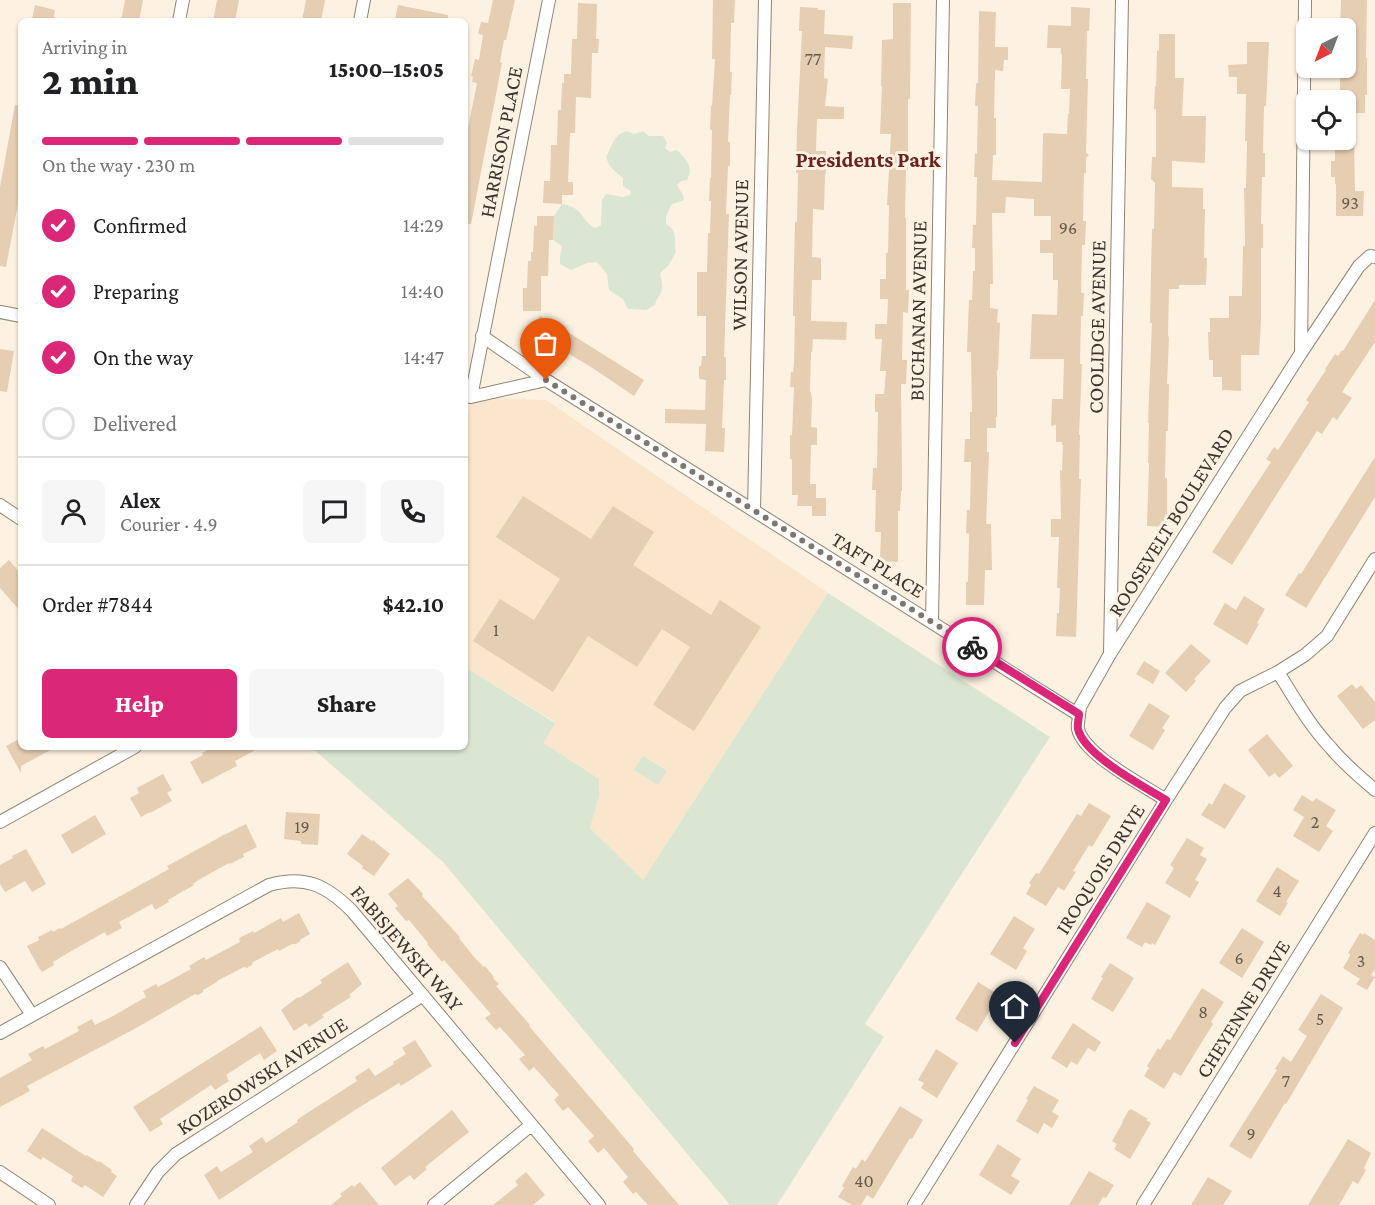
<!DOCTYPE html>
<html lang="en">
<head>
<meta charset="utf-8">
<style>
  :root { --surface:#fff; --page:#f6f6f6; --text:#202124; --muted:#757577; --line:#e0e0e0; --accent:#db2777 }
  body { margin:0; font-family:"Crimson Pro",serif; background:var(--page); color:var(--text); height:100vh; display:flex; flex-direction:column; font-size:22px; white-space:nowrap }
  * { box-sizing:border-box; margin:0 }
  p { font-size:20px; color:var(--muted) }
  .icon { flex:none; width:33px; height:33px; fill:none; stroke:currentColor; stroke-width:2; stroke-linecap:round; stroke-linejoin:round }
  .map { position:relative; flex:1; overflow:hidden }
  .sheet { position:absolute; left:18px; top:18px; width:450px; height:732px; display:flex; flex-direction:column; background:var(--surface); border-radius:9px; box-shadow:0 2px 4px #0004 }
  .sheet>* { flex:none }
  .needle { width:39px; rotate:222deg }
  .fabs { position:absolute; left:1296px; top:18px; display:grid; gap:12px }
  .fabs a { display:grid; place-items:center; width:60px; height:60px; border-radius:9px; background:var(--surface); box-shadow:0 2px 4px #0004; font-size:30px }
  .pin { position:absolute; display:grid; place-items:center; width:51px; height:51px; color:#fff; margin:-62px -26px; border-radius:50% 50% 50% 0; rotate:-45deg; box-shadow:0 0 6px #0007 }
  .pin .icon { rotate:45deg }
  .courier { position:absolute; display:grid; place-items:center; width:60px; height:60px; margin:-30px; border:4px solid #db2777; border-radius:50%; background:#fff; color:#222; box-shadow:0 2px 8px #0007 }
  .head em { font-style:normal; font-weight:800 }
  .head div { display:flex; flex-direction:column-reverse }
  .head { display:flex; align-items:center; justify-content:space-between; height:102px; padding:0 24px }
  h1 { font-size:39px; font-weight:800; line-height:45px }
  .bar { display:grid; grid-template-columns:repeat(4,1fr); gap:9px 6px; align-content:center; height:72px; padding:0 24px }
  .bar i { height:8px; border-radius:4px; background:var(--line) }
  .bar .active { background:var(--accent) }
  .bar p { grid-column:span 4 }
  .line { display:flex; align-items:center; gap:15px; padding:0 24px; border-top:2px solid var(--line) }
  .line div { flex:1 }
  .round { display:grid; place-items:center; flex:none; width:63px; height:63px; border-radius:9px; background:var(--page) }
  ol { padding:0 24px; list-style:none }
  li { display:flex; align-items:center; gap:18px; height:66px }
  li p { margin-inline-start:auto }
  li .icon { padding:6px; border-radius:50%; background:var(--accent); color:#fff; stroke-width:4 }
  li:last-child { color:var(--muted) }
  li i { width:33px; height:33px; border:3px solid var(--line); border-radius:50% }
  .action { display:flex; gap:12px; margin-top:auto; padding:12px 24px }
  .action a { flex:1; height:69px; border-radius:9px; background:var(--accent); color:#fff; font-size:24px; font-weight:800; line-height:69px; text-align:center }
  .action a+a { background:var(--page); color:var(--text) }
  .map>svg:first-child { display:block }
  .built { fill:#f9e6cc }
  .green { fill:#dae6d1 }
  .building { fill:#e5ceb2 }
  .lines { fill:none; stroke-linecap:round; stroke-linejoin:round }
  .street-casing { stroke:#918573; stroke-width:14 }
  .street { stroke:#fff; stroke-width:12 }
  .done { stroke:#7f776d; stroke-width:6; stroke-dasharray:0 10.8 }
  .route { stroke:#db2777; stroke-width:8 }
  .labels { text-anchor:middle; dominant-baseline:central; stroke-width:6; stroke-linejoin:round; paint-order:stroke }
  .number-label { font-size:18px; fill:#665b4f }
  .street-label { font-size:21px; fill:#3b352e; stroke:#fdf2e2 }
  .neighbourhood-label { font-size:22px; font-weight:bold; fill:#692321; stroke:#fdf2e2 }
</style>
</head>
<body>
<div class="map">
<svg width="1375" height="1205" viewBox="0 0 1375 1205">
  <rect width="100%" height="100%" fill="#fdf2e2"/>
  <path class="built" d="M471 397 546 400 828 593 643 880 590 828 599 796 542 743 555 722 465 667V433Z"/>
  <path class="green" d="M626 131 634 134 643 131 649 136H663L667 143 665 148 670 152 677 150C686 159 694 166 687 180L681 181 677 185 683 195 684 200 671 205 666 217V224C678 230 674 241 676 252L668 266 660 273C660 277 663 283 662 287 662 294 656 298 655 305L646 310 628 309 623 299 609 290 607 274 597 262 587 263 571 270 560 264V257L562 246 553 240 554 216 562 204C585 208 580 220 595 228L601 225 602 200 606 194 623 197 630 195 631 191 623 186V178C615 172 609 167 606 157 611 147 614 135 626 131Z
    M828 593 1050 737 865 1024 884 1037 777 1205H730L443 862 311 747H465V667L555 723 543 743 599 779V796L590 828 643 880Z
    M643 756 667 771 658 785 634 770Z"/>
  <path class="building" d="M125 0H143L139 21H121Z
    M217 0H239L235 21H213Z
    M306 0H325L321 21H302Z
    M493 0H515L506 40H504L500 62 502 63 471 224H465V143L477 83 472 82 473 77 471 76 475 59 479 60 483 35 478 34 481 22 488 23Z
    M713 0H735L734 23H731L730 72H732L731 95H730L728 142H730V166H728L726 214H729L724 357H726V380H724L722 428H725L724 452 705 451 706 424 665 423V409L705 410 706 380 699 379V366H701L702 356H706V316H697V272H707L708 233H710L711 201H709L710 178H711L712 130H710L711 106H712L715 59H712Z
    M1341 0H1367L1366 58H1367V95H1365V113H1346V100H1340V68H1346V28H1340Z
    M578 3 597 4 596 39H599L598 53H592L591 98 576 97 575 133H570L568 182H573V195H562V204L543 203 544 181H550L551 145H557L558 110H561L562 83H564V74H571L572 39H577Z
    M893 3H911L910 99H908V170H906L905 218H906V290H909L908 313 903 312 902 360H907L906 384H901L902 469V491H901L900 511H898V562L880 561 881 532H875L876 490H872L873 468H877L878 412H875V394H884L886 371H880L882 339H875V324H887L888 299H880V279H886V253H888L889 205H887L891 134H880L882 86H881L882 40 893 39Z
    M35 5 55 10 53 21H34V19H32Z
    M398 5 448 15V21H403L395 19Z
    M800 7 818 8V10H825L824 34 853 36 852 49 825 47 824 78 828 79 825 106 844 107V119H817L816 151H826V174H825L824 210 813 209 812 257 821 258V280H812L811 321 847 322 846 340 813 339 812 352H811L810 392H811L812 400 811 427 817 428V445H811L810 484H816V498H826V516H812V506H797L798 495H792V459H790V435H792L794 387H790L791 372H793L794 363 795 316H793V308L795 222H797L798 173H796L797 130 802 31H799Z
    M1071 7 1090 8 1089 31H1087L1086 79H1088L1086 153 1089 155 1086 158V173H1084L1083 221H1086L1085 245H1082L1081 293H1084L1083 316H1081L1080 364H1082L1079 435H1080L1079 479H1081L1076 637 1056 636 1057 613H1059L1060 588H1057L1059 537H1051V519H1061L1060 470 1062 471 1063 445H1062V442H1056V425L1051 426 1052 399H1063L1064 359H1030L1032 314 1057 315 1058 280H1053V253H1040V240H1051V216H1034V199L1006 197 1005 213H992L993 284H990V308L998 309 997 322 1000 323 998 370H997V417H996V428H987V452H989L986 524H991L992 570H985L984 605H966V582H968L969 534 966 533 967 510H970L971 462H964L965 439H970V412H972L971 352H967L969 300H972L973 271H975V248H972L973 225H976L977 177H974L975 153 977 154 978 106H975L976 83H978L979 11 996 12 995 47H1008V60H1004L1003 71 995 70 994 118H996V155H993L992 180 1039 182H1042L1043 133 1067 134 1068 114H1069L1070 89H1061L1062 54H1061V48H1047L1048 25 1071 26Z
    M1159 34H1175V78H1184L1182 116H1206L1205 163 1172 161V187L1203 188V209H1205L1204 258H1207L1206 285H1179V289H1169L1168 336 1169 337 1167 384H1169L1168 431H1166L1165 478H1167V527L1147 526 1149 463H1148L1149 423H1148L1152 323H1150L1151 273 1152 229H1154L1155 183 1151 179 1152 157H1156V109H1154L1155 86H1156L1157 50 1159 51Z
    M1247 42H1269L1266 106H1264L1263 153H1265V177H1262L1261 224H1263V248H1261V320L1259 355H1241V391L1222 390V377H1213V360H1209L1208 332H1210V318H1229V296H1242L1243 246H1245V238L1244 188H1246L1247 141H1245L1246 94H1237V77H1229L1228 65 1247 64Z
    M15 105 21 106V188L6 267 0 266V187Z
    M1335 140H1354L1355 191H1364L1363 216H1336V184H1335V177H1331V161H1335Z
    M537 216H554L553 240H549L548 276H541V311H523V288H527L528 261H531V252H533L534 226H537Z
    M1375 300V342L1342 392 1352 398 1337 420 1333 417 1322 434 1317 431 1232 565 1212 552 1271 462 1266 459 1274 447 1278 450 1309 402 1306 400 1326 370 1325 369 1335 354 1338 356 1342 350 1343 351Z
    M540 316 557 327 558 326 644 380 634 396 591 367 531 331Z
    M0 349 14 351 7 392 0 391Z
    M1375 457V497L1306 608 1285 595 1299 573 1301 574Z
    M523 496 591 539 613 506 654 532 633 565 711 615 720 600 761 627 694 731 653 705 690 647 662 629 637 667 588 636 553 692 473 641 500 599 534 620 560 579 496 537Z
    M9 560 21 574V612L0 588V568Z
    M1244 596 1265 609 1257 623 1259 624 1247 645 1213 624 1225 603 1236 610Z
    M1191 644 1211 661 1194 679 1196 681 1186 692 1165 673Z
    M1144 661 1160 671 1153 684 1136 674Z
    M1352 684 1356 689 1361 685 1375 702V720L1363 729 1337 696Z
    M1149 703 1170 716 1162 728 1165 730 1153 750 1129 736Z
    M1267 734 1293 766 1279 778 1275 773 1269 777 1248 750Z
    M21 738V747H56L21 766V773L6 746Z
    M213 747H261L235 761 237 766 202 784 190 762 203 755 202 753Z
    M163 774 172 790 167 793 172 801 150 813V812L141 817 130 798 139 793 137 788Z
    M1224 783 1246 796 1225 829 1201 815 1209 803 1212 805Z
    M1302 795 1313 802 1316 798 1336 810 1326 826 1333 831 1319 852 1293 836 1304 817 1293 810Z
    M1089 803 1111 816 1092 847 1089 845 1073 871 1076 872 1064 891 1058 887 1046 906 1026 894 1031 885 1029 883 1036 873 1039 874 1077 814 1081 816Z
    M286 812 320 814 318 845 301 844V841L284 839Z
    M95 815 106 834 72 854 61 835Z
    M246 824 257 847 243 854 244 857 230 864 229 863 200 879 193 884 194 885 168 900 169 902 155 910 152 904 119 922 122 928 107 936 105 932 73 950 53 962 54 965 42 972 39 968 27 946 39 940 38 937 52 930 53 932 60 928 61 929 169 869 167 866 222 836Z
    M362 834 372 841 373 840 390 854 374 876 362 868 363 866 347 854Z
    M1187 838 1204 848 1200 855 1207 859 1195 880 1199 882 1190 898 1165 883 1174 868 1170 865Z
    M26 849 46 884 32 892 25 881 5 892 0 884V865L13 858 12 856Z
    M1277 867 1299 881 1286 902 1288 903 1280 916 1256 901Z
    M408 878 423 894 422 896 436 911 460 937 459 938 474 957 484 967 485 966 494 977 493 978 499 984 496 986 530 1025 529 1026 600 1109 634 1149 633 1151 679 1205H648L636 1192 633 1194 623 1182 628 1177 604 1148 598 1153 588 1141 594 1136 568 1107 563 1111 554 1100 559 1095 534 1067 529 1071 519 1059 525 1055 500 1027 496 1030 485 1018 491 1014 444 960 442 962 427 944 428 943 409 920 406 921 395 908 398 906 388 894Z
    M1147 902 1171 916 1155 945 1152 943 1151 945 1145 942 1142 947 1126 938Z
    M299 913 310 934 301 939 300 941 296 944H292L279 951 278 949 253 962 252 965 247 968 244 967 217 981V982L203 990V992L198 995 195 994 138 1027 27 1086 30 1091 0 1107V1078L32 1060 28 1054 43 1046 45 1049 79 1031 77 1027 92 1019 95 1025 113 1016 146 997 143 991 156 984 158 987 191 969 189 966 204 957 206 960 240 942 239 938 253 931 254 933 281 918 283 922Z
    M1014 916 1035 929 1023 948 1027 951 1016 970 990 954Z
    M1242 928 1264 942 1242 978 1219 963Z
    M1360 933 1363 935 1364 933 1375 940V969L1371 975 1375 977 1367 990 1356 984 1360 979 1343 968 1350 956V954L1348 953Z
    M348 962 362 984 349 995 351 997 322 1015 324 1017 309 1027 306 1023 294 1031 281 1010 298 997 299 998 322 983 320 980Z
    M1110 963 1134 978 1113 1012 1091 999 1103 978 1101 977Z
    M978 982 999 995 977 1032 955 1019Z
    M1202 988 1224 1002 1211 1022 1213 1024 1181 1076 1174 1072 1164 1089 1144 1076 1149 1068 1147 1066 1158 1048 1160 1050 1167 1039 1170 1040Z
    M1321 994 1343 1008 1286 1104 1285 1103 1251 1159 1229 1146 1277 1070 1275 1069 1283 1056 1291 1062 1307 1036 1298 1030Z
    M1073 1023 1101 1042 1095 1052 1088 1048 1077 1065 1071 1061 1067 1068 1051 1058Z
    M261 1026 277 1051 264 1060 260 1053 226 1075 229 1081 215 1090 211 1085 160 1119 163 1124 150 1132 133 1107Z
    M415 1040 432 1066 401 1086 399 1083 355 1110 219 1200 204 1175 217 1166 221 1172 253 1152 249 1146 262 1137 266 1143 298 1122 297 1120 301 1117 357 1081 355 1077 369 1068 375 1076 394 1064 393 1062 406 1054 402 1048Z
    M936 1049 958 1063 937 1098 921 1088 924 1083 918 1080Z
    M1034 1086 1059 1100 1052 1112 1059 1116 1052 1128 1044 1123 1038 1134 1016 1121 1028 1100 1026 1099Z
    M900 1106 923 1120 912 1139 910 1138 873 1199 867 1195 861 1205H852L838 1197 844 1188 842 1186 853 1167 856 1169 862 1159 865 1162Z
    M1131 1109 1148 1119 1146 1120 1151 1123 1130 1159 1114 1149 1117 1144 1112 1141 1123 1122H1122L1129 1110H1130Z
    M452 1110 469 1132 425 1167 427 1169 414 1180 410 1175 395 1186 381 1168Z
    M42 1128 86 1156 87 1155 98 1162 99 1161 112 1170 111 1172 117 1176 103 1197 85 1185 82 1188 71 1181 73 1176 43 1157 41 1160 27 1151Z
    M1348 1139 1371 1153 1364 1168 1366 1170 1358 1184 1353 1181 1339 1205H1308Z
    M998 1144 1021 1159 1011 1176 1020 1181 1011 1195 979 1175Z
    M1089 1171 1114 1185 1106 1198 1103 1197 1098 1205H1069Z
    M526 1172 545 1195 533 1205H493L518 1185 515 1181Z
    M1208 1177 1232 1191 1223 1205H1191Z
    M360 1182 379 1205H331L342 1196 340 1194 352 1185 354 1187Z"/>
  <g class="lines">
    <g class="street-casing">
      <path id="street" d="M179 21 183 0
        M360 21 364 0
        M0 312 21 316
        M482 336 546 380
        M1301 353 1305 0
        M465 396 471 397 546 380 1079 715C1079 719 1077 725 1078 729 1084 755 1143 785 1166 800
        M471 397 549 0
        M0 505 21 519
        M754 510 765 0
        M932 622 943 0
        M1110 654 1122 0
        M1278 672C1294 698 1310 726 1331 748 1344 764 1360 777 1375 790
        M1079 715 1080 707 1110 654 1301 353 1359 266 1370 256 1375 257
        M0 822 135 747
        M0 967 32 1015
        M0 1033 269 885C305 875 326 885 352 911L599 1205
        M0 1172 49 1205
        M136 1205 158 1172 176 1154 423 995
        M434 1205 531 1125
        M914 1205 1166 800 1225 708 1240 691 1278 672 1305 655 1327 636 1375 559
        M1143 1205 1375 833"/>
    </g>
    <use href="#street" class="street"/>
  </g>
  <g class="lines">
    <path class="done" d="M546 380 972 647"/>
    <path class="route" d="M972 647 1079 714C1079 719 1077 725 1078 729 1084 755 1143 786 1166 800L1015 1043"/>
  </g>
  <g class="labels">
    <g class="number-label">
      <text x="813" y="59">77</text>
      <text x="1350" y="203">93</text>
      <text x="1068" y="228">96</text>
      <text x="496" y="630">1</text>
      <text x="1315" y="822">2</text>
      <text x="302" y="827">19</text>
      <text x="1277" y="891">4</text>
      <text x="1239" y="958">6</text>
      <text x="1361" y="961">3</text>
      <text x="1203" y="1012">8</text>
      <text x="1320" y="1019">5</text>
      <text x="1286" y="1081">7</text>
      <text x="1251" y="1134">9</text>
      <text x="864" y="1181">40</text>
    </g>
    <g class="street-label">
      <text transform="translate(501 142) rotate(-79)">HARRISON PLACE</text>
      <text transform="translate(740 255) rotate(-89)">WILSON AVENUE</text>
      <text transform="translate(918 311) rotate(-89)">BUCHANAN AVENUE</text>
      <text transform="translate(1097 327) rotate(-89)">COOLIDGE AVENUE</text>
      <text transform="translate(1171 522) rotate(-58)">ROOSEVELT BOULEVARD</text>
      <text transform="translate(878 565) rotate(32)">TAFT PLACE</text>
      <text transform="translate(1100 869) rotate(-58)">IROQUOIS DRIVE</text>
      <text transform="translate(407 948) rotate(49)">FABISJEWSKI WAY</text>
      <text transform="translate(1243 1009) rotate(-58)">CHEYENNE DRIVE</text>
      <text transform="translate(262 1076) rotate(-33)">KOZEROWSKI AVENUE</text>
    </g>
    <g class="neighbourhood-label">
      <text x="868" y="159">Presidents Park</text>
    </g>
  </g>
</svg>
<div class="fabs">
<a><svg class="needle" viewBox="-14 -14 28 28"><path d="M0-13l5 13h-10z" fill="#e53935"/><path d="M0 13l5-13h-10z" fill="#757577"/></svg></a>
<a><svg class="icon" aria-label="locate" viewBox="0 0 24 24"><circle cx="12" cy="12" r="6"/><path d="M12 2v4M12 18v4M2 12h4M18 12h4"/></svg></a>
</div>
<div class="pin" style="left:546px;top:380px;background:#ea580c"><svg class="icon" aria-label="bag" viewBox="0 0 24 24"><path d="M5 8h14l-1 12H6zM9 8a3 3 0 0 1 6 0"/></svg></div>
<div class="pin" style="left:1015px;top:1043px;background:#1f2937"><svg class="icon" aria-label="home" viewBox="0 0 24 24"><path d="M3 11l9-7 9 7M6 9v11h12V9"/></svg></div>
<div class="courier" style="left:972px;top:647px"><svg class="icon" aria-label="bike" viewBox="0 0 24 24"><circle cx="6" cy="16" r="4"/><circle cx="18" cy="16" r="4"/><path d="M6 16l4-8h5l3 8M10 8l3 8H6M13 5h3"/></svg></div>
<section class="sheet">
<div class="head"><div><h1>2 min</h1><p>Arriving in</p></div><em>15:00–15:05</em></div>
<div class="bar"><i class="active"></i><i class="active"></i><i class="active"></i><i></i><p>On the way · 230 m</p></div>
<ol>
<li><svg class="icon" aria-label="check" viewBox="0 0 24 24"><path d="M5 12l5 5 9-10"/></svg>Confirmed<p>14:29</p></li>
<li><svg class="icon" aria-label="check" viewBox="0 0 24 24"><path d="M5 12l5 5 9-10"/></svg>Preparing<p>14:40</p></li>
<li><svg class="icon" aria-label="check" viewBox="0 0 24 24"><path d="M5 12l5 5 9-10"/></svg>On the way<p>14:47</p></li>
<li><i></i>Delivered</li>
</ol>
<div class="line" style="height:108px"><a class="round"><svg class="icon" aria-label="person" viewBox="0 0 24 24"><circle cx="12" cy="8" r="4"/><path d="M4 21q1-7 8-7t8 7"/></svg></a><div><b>Alex</b><p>Courier · 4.9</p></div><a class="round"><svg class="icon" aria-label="chat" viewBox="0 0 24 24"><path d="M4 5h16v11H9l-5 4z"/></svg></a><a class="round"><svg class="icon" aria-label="phone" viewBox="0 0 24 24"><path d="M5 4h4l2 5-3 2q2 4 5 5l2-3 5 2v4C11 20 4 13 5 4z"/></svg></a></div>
<div class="line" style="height:78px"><div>Order #7844</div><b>$42.10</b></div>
<div class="action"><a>Help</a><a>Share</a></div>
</section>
</div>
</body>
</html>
